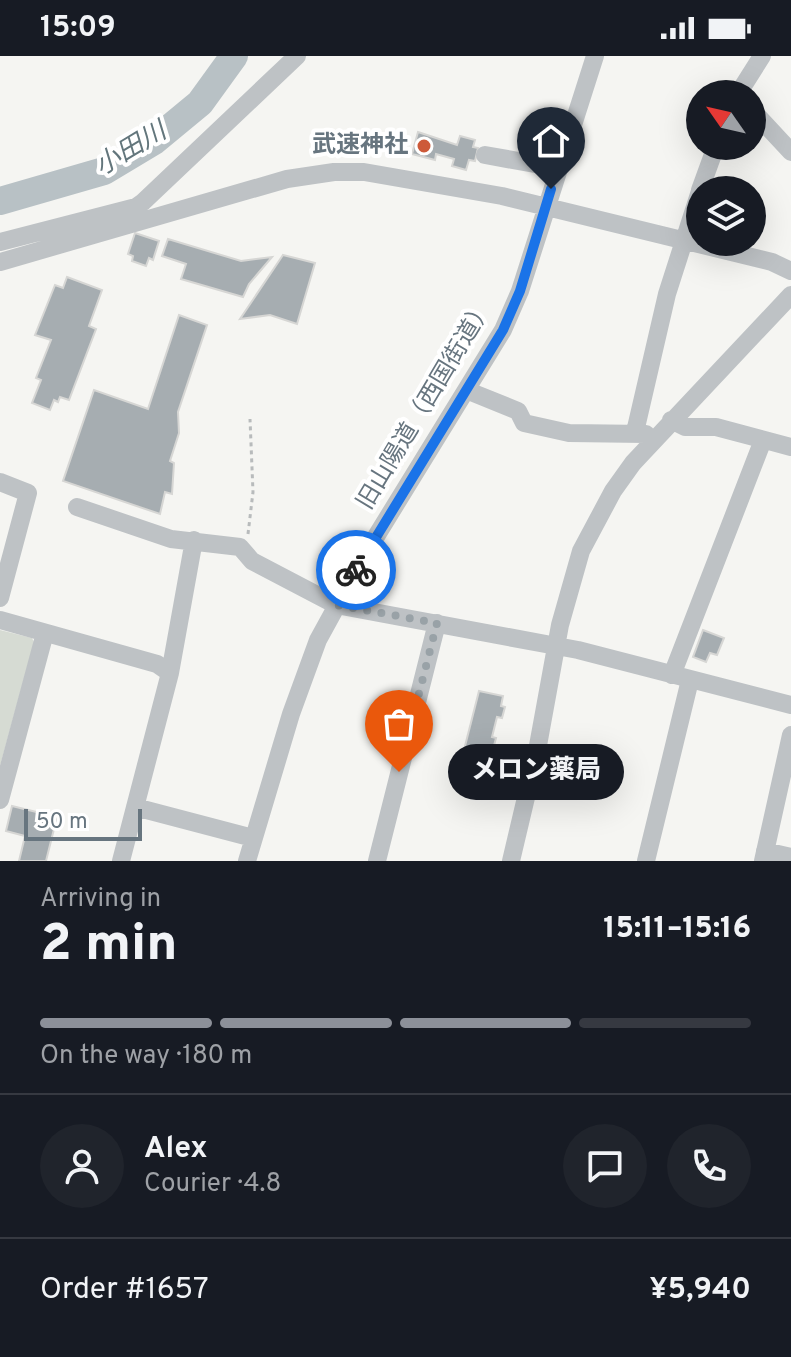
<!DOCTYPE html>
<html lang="en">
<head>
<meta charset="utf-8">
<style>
  :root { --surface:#171b24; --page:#20242c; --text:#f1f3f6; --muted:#9ea1a6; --line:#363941; --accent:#8c9099 }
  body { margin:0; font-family:Overpass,"Noto Sans JP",sans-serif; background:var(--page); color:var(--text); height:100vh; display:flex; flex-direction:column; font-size:30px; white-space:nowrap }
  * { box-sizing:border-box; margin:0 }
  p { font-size:26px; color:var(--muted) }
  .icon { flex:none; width:44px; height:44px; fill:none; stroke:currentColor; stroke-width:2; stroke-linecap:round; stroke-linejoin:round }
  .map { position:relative; height:805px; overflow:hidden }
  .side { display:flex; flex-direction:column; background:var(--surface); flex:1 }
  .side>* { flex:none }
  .needle { width:52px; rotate:304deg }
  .fabs { position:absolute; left:686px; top:24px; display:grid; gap:16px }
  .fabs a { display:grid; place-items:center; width:80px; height:80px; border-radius:50%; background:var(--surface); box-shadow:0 8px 32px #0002; font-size:40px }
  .scale { position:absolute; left:24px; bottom:20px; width:118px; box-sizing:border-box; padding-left:8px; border:4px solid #67757f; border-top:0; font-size:22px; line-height:28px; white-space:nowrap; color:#67757f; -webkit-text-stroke:6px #fff; paint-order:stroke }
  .pin { position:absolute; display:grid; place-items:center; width:68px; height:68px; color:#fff; margin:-82px -34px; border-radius:50% 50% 50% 0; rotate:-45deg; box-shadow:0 0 8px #0007 }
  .pin .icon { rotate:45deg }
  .courier { position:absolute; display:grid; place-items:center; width:80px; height:80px; margin:-40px; border:6px solid #1a73e8; border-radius:50%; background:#fff; color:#222; box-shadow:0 2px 10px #0007 }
  .bubble { position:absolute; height:56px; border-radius:28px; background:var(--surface); box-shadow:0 8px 32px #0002; font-size:26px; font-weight:800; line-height:56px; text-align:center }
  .overview em { font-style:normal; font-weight:800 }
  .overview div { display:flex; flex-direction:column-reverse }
  .overview { display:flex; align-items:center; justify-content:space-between; height:136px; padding:0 40px }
  h1 { font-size:52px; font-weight:800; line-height:60px }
  .bar { display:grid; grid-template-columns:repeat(4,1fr); gap:12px 8px; align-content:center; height:96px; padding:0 40px }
  .bar i { height:10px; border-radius:6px; background:var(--line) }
  .bar .current { background:var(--accent) }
  .bar p { grid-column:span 4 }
  .line { display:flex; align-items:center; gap:20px; padding:0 40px; border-top:2px solid var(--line) }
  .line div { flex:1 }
  .round { display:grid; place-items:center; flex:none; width:84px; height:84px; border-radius:42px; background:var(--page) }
  .status { display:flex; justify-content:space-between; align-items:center; height:56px; padding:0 40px; background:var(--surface); direction:ltr }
  .status svg { height:22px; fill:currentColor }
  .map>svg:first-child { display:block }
  .green { fill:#d6dbd3 }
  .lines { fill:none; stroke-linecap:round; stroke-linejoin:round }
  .river { stroke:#b8c1c5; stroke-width:28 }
  .building { fill:#a6adb1; stroke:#d6d6d4; stroke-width:2 }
  .path { stroke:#b8bbbc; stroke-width:3; stroke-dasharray:4 4; stroke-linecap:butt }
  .minor { stroke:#bec2c5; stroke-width:18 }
  .done { stroke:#99a2a7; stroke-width:8; stroke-dasharray:0 14.4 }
  .route { stroke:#1a73e8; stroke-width:10 }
  .poi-dot { fill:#cd5a39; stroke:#fff; stroke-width:3 }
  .labels { text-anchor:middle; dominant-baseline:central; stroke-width:8; stroke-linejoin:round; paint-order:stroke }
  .poi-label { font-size:24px; font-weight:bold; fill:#67757f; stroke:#fff; text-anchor:end }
  .street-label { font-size:24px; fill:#67757f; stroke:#fff }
  .water-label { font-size:26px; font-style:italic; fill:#63767c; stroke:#fff }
</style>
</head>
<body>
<div class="status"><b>15:09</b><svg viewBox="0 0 49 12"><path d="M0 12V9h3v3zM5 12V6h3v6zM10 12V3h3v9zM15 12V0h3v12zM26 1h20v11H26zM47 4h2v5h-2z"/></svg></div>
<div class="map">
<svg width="791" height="805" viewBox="0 0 791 805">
  <rect width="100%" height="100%" fill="#f5f5f2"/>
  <path class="green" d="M0 574 32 582 34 586 0 710Z"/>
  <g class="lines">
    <path class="river" d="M0 145 104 115 154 85 200 47 234 0"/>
  </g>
  <path class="building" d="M418 76 457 89 460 80 475 84 473 91 478 92 475 105 469 104 466 114 452 110 454 103 436 98 435 104 412 98Z
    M135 177 159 185 153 204 149 202 146 210 132 205 133 200 128 198Z
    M168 183 241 205 272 201 249 228 243 241 181 223 186 208 162 200Z
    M283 199 315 207 297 268 270 259 240 263Z
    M67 221 102 234 89 270 96 273 69 344 60 341 58 346 54 344 50 354 32 347 41 324 36 322 51 284 35 279 55 229 63 232Z
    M179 259 207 269 178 356 179 377 170 405 174 407 172 438 165 436 160 458 63 425 94 334 148 353Z
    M444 294 459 299 454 315 438 310Z
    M703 574 724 582 717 599 710 597 706 606 693 601Z
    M479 635 503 640 501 650 505 651 502 662 497 661 492 681 496 682 491 701 464 694Z
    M12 750 57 761 46 805H19L25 780 6 775Z"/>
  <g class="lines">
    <path class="path" d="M248 478 253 436 250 363"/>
    <path class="minor" d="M738 38 762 0
      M752 54 791 96
      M485 99 557 112
      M700 134 716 90
      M0 186 136 151 143 146 297 0
      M0 206 287 123 334 116H364L502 140 772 206 791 215
      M466 334 518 355 524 367 569 377 646 378
      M671 364 685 371H716L791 391
      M635 376 667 238 700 135
      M0 426 28 437 0 542
      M77 451 171 483 240 491 252 505 336 549 578 594 791 649
      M0 564 157 608 170 617
      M672 619 763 384
      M0 744 45 577
      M135 751 253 782
      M765 795 791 801
      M121 805 170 617 194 484
      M247 805 291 658 318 584 364 500 503 274 520 235 595 0
      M377 805 437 567
      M511 805 537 695 560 569 581 495 613 435 633 407 791 239
      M646 805 690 624
      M763 805 791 679"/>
  </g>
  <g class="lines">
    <path class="done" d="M356 514 336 549 437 567 399 716"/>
    <path class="route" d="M356 514 503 274 520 235 551 133"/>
  </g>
  <circle class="poi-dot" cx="424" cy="90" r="8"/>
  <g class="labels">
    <g class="poi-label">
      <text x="408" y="90">武速神社</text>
    </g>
    <g class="street-label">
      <text transform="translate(426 349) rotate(-59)">旧山陽道（西国街道）</text>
    </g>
    <g class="water-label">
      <text transform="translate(131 94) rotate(-31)">小田川</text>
    </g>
  </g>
</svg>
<div class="fabs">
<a><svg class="needle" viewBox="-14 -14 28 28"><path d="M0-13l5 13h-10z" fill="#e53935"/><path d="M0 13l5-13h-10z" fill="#9ea1a6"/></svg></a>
<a><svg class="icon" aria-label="layers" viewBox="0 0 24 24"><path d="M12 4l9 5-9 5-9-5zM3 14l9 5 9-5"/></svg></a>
</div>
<div class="scale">50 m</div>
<div class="pin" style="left:399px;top:716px;background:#ea580c"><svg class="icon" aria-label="bag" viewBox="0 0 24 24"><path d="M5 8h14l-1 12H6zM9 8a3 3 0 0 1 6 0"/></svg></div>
<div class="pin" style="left:551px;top:133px;background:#1f2937"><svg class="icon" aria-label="home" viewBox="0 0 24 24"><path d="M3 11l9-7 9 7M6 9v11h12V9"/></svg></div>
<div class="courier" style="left:356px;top:514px"><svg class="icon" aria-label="bike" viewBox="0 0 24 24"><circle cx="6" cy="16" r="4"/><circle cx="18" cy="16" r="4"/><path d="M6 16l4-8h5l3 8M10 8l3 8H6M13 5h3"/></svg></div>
<div class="bubble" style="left:448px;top:688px;width:176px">メロン薬局</div>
</div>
<section class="side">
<div class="overview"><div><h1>2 min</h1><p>Arriving in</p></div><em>15:11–15:16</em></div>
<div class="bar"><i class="current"></i><i class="current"></i><i class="current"></i><i></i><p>On the way · 180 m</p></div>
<div class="line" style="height:144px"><a class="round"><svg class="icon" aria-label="person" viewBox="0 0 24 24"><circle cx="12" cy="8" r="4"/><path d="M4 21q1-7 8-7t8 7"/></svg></a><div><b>Alex</b><p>Courier · 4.8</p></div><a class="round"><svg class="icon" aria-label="chat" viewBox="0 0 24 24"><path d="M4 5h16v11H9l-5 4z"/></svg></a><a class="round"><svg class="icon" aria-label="phone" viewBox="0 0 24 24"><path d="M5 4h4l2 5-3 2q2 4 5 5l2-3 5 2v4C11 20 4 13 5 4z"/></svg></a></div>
<div class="line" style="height:104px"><div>Order #1657</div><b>¥5,940</b></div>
</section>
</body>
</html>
